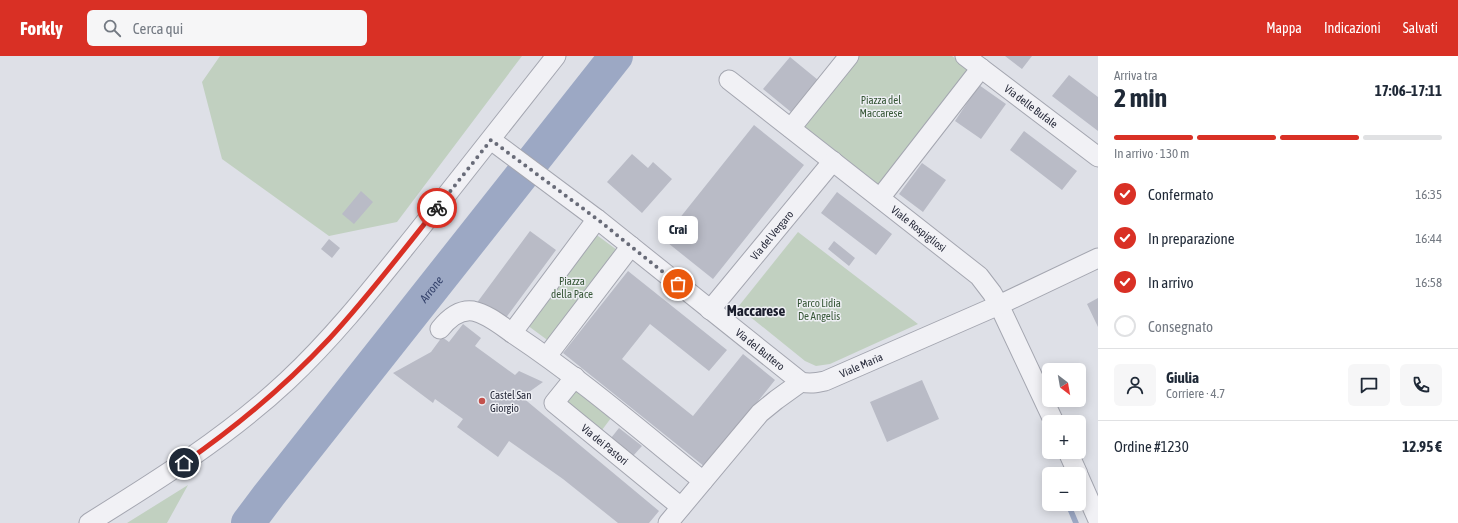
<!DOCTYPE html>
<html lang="it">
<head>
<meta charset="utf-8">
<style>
  :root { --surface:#fff; --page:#f6f6f7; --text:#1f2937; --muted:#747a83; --line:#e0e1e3; --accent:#d93025 }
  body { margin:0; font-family:"Asap Condensed",sans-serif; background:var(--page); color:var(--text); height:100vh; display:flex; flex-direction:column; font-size:15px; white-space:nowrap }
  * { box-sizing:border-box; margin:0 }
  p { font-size:13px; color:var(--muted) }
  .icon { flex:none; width:22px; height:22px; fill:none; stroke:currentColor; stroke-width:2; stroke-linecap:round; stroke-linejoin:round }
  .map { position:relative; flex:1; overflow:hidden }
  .drawer { display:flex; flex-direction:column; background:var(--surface); width:360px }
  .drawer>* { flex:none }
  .needle { width:26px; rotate:149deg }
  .tools { position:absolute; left:1042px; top:307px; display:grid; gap:8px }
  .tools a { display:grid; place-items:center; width:44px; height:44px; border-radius:6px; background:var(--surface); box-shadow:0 2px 10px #0003; font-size:20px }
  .pin { position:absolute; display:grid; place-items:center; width:34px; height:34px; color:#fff; margin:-17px; border:2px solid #fff; border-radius:50%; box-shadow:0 1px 4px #0007 }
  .courier { position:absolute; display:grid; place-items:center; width:40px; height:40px; margin:-20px; border:3px solid #d93025; border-radius:50%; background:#fff; color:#222; box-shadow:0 1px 5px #0007 }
  .bubble { position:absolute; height:28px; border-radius:6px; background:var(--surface); box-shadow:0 2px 10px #0003; font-size:13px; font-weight:700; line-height:28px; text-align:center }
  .headline em { font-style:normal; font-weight:700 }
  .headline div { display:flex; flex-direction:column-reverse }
  .headline { display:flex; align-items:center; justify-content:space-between; height:68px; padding:0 16px }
  h1 { font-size:26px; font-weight:700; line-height:30px }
  .bar { display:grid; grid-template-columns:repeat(4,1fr); gap:6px 4px; align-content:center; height:48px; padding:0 16px }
  .bar i { height:5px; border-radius:3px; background:var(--line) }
  .bar .selected { background:var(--accent) }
  .bar p { grid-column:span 4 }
  .line { display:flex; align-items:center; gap:10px; padding:0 16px; border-top:1px solid var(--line) }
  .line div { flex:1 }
  .round { display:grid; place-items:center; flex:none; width:42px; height:42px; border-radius:6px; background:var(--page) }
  ol { padding:0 16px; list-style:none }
  li { display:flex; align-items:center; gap:12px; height:44px }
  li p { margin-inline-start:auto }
  li .icon { padding:4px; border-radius:50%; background:var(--accent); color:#fff; stroke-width:4 }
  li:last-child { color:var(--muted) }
  li i { width:22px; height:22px; border:2px solid var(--line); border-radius:50% }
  header { display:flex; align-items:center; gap:24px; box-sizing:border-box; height:56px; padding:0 20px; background:var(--accent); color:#fff }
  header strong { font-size:19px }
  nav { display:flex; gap:22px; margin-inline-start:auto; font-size:14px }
  .search { width:280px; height:36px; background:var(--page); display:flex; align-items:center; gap:10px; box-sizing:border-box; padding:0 14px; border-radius:6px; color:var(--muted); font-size:15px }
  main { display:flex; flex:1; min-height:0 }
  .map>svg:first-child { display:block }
  .green { fill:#c1d0c0 }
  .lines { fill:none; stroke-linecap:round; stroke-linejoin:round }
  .stream { stroke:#9ca8c4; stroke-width:5.5 }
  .river { stroke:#9ca8c4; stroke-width:34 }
  .building { fill:#b9bbc6 }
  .minor-casing { stroke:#a4a6b0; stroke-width:21 }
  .minor { stroke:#f1f1f5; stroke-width:19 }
  .done { stroke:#686b78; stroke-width:4; stroke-dasharray:0 7.2 }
  .route { stroke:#d93025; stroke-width:5 }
  .poi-dot { fill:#c3514c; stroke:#eeeff4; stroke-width:1.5 }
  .labels { text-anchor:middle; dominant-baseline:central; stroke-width:3; stroke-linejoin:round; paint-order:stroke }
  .park-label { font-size:11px; fill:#375737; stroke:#eeeff4 }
  .street-label { font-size:11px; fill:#292c3c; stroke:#eeeff4 }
  .poi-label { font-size:11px; fill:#292c3c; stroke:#eeeff4; text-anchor:start }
  .water-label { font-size:12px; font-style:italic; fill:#36446d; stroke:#eeeff4 }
  .district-label { font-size:15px; font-weight:bold; fill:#1b1e2d; stroke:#eeeff4 }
</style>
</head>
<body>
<header>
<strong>Forkly</strong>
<div class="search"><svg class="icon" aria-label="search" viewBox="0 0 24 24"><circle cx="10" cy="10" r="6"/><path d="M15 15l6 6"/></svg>Cerca qui</div>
<nav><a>Mappa</a><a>Indicazioni</a><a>Salvati</a></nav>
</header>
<main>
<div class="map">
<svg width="1098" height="467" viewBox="0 0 1098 467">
  <rect width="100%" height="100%" fill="#dee0e7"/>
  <path class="green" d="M220 0H522L397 166 329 180 222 103 202 26Z
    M859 0H952L970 14 879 129 804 70Z
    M798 176 918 268 830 308 816 310 805 305 738 251Z
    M594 177 617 194 550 286 527 269Z
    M575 334 611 362 602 374 566 346Z
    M188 429 167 467H127Z"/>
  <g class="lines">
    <path class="stream" d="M1068 448 1076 467"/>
    <path class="river" id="s1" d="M248 467 269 439 616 0"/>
  </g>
  <path class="building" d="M1005 0H1032L1022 13Z
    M790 1 818 24 791 56 763 33Z
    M1069 19 1098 41V75L1052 40Z
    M979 29 1006 48 981 83 955 65Z
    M754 69 804 109 713 223 663 183Z
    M1024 75 1077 115 1062 134 1010 94Z
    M632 98 648 112 653 106 672 123 642 157 607 126Z
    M922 107 946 124 923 156 899 138Z
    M361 135 373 146 354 168 342 158Z
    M837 136 892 178 876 199 821 157Z
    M530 175 556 194 502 267 476 248Z
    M329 183 340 192 332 202 321 193Z
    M834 185 855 202 849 210 828 193Z
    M628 215 727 294 709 315 650 268 622 303 693 360 743 298 775 324 705 411 563 297Z
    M1098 242V271L1087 248Z
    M463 268 481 282 475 290 515 319 519 315 543 326 522 341 659 455 649 467H618L563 423 509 385 498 401 457 371 463 363 435 343 433 347 393 317 431 296 442 281 449 286Z
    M922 324 939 363 887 386 870 346Z
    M619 372 642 390 633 400 611 382Z"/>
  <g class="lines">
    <g class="minor-casing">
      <g id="minor">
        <path id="s2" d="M965 0 1098 101"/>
        <path id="s3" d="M729 24 979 220 992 237 999 249 1054 366"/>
        <path d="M791 72 849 0"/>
        <path id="s4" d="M491 84 597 163 801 326C810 328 816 327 825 325L999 249 1098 202"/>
        <path d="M880 142 981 12"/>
        <path id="s5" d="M710 254 833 105"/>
        <path d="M440 273C448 263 459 253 473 255 488 258 503 271 515 279 581 323 641 375 703 425"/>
        <path d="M512 277 597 163"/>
        <path d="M547 300 631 190"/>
        <path id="s6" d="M575 321 554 347 681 451"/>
        <path d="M1068 396 1078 418"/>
        <path d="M1079 421 1098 464"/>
        <path d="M89 467C158 424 227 381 287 325 335 280 374 230 415 179 462 120 509 60 556 0"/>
        <path d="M668 467 760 357 776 344 801 326"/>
      </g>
    </g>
    <use href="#minor" class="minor"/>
  </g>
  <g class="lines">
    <path class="done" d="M437 152 491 84 597 163 678 228"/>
    <path class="route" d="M184 407C236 371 285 330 329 283 367 242 402 196 437 152"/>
  </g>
  <circle class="poi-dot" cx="482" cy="345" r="4"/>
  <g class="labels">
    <g class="park-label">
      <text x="881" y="44">Piazza del<tspan x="881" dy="13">Maccarese</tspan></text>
      <text x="572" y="225">Piazza<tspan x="572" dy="13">della Pace</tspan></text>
      <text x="819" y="247">Parco Lidia<tspan x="819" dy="13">De Angelis</tspan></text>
    </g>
    <g class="street-label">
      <text stroke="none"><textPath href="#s2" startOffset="83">Via delle Bufale</textPath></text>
      <text stroke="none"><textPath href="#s3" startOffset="241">Viale Rospigliosi</textPath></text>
      <text stroke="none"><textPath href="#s5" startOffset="97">Via del Vergaro</textPath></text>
      <text stroke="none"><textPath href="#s4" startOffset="341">Via del Buttero</textPath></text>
      <text stroke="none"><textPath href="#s4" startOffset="457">Viale Maria</textPath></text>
      <text stroke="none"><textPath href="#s6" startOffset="99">Via dei Pastori</textPath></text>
    </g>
    <g class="poi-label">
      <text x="490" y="339">Castel San<tspan x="490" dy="13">Giorgio</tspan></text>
    </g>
    <g class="water-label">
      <text stroke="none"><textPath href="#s1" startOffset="297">Arrone</textPath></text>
    </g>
    <g class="district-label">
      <text x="756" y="254">Maccarese</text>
    </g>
  </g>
</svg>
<div class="tools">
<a><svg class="needle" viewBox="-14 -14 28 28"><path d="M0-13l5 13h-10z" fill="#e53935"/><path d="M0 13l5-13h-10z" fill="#747a83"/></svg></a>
<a>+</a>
<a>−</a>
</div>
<div class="pin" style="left:678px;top:228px;background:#ea580c"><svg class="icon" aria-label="bag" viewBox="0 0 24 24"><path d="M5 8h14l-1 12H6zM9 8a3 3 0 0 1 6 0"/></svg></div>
<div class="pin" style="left:184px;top:407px;background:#1f2937"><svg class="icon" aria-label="home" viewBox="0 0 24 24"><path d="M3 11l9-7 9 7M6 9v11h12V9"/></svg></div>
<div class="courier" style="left:437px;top:152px"><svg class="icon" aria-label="bike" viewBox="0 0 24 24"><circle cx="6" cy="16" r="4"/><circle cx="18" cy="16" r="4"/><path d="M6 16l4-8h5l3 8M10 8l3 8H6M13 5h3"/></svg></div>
<div class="bubble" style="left:658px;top:160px;width:40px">Crai</div>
</div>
<section class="drawer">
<div class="headline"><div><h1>2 min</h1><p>Arriva tra</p></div><em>17:06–17:11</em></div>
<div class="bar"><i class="selected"></i><i class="selected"></i><i class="selected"></i><i></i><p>In arrivo · 130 m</p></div>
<ol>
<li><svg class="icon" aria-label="check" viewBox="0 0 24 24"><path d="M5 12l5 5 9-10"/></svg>Confermato<p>16:35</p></li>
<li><svg class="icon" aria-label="check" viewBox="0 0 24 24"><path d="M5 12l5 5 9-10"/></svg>In preparazione<p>16:44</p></li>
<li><svg class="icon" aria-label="check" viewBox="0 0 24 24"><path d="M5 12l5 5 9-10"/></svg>In arrivo<p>16:58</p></li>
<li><i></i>Consegnato</li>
</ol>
<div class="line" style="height:72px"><a class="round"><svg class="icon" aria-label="person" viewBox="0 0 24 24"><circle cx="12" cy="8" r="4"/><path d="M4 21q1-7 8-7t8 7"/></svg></a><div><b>Giulia</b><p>Corriere · 4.7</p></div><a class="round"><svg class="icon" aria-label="chat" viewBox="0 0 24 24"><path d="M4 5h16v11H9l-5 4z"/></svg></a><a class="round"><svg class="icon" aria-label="phone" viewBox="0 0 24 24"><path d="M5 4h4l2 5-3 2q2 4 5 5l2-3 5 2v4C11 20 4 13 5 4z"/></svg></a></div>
<div class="line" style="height:52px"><div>Ordine #1230</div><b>12.95 €</b></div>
</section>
</main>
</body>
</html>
